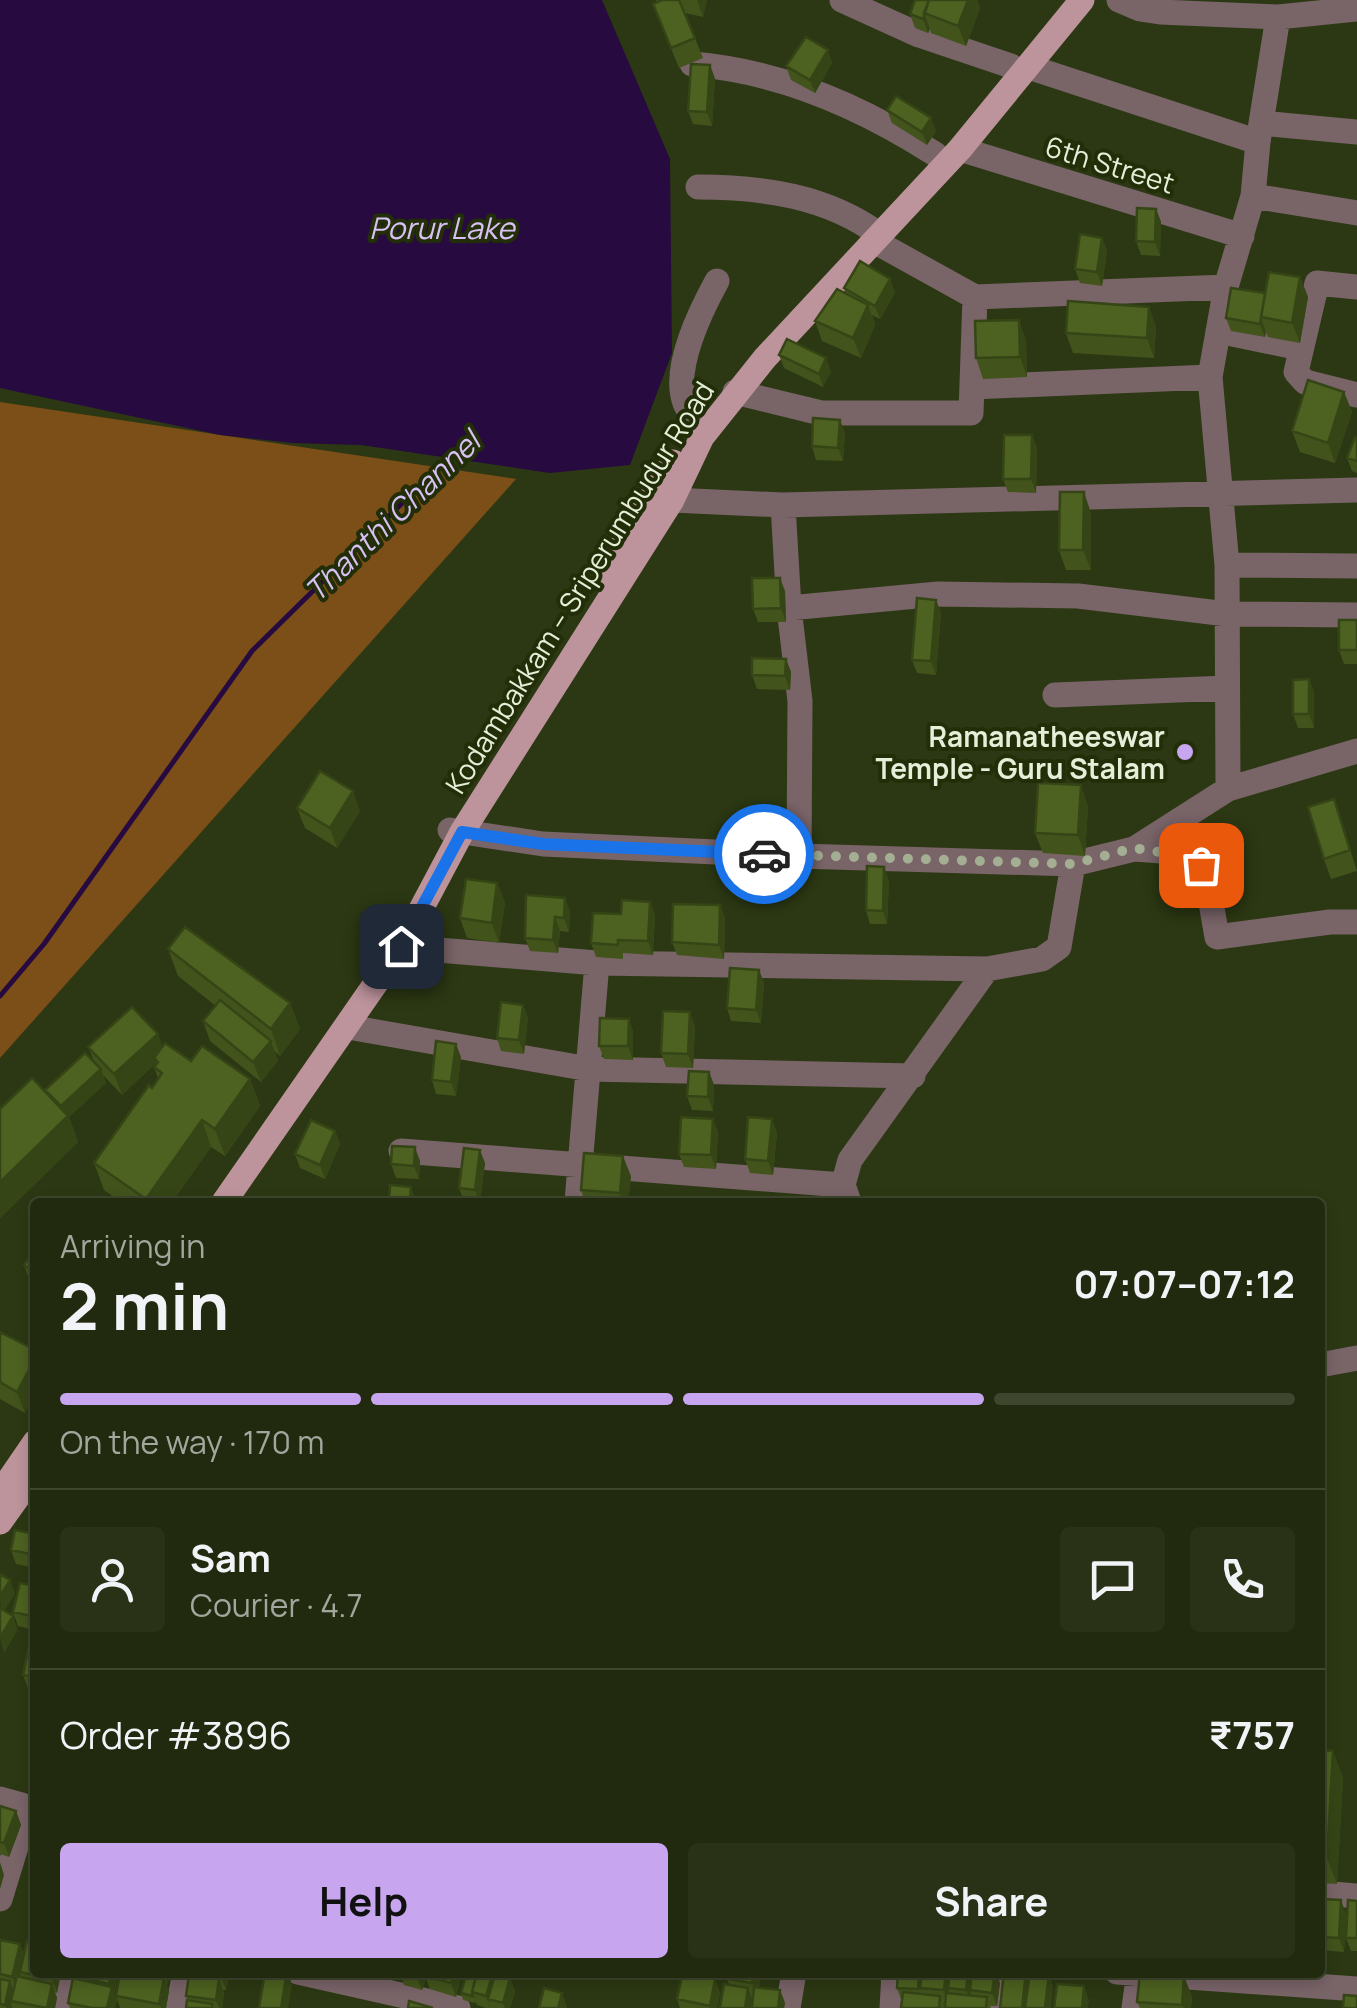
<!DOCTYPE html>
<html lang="en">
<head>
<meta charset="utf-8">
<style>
  :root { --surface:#212a0e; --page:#293217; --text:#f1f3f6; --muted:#a2a79e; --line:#3e462e; --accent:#c7a6ef }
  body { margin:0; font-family:Manrope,sans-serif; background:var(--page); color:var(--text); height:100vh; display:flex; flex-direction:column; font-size:38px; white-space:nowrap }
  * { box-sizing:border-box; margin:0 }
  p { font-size:32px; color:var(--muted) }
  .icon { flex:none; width:55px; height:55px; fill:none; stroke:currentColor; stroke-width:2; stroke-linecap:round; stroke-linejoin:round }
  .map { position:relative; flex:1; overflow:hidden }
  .side { position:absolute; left:30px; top:1198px; width:1295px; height:780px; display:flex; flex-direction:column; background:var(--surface); border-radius:10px; box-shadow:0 5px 15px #0003,0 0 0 2px var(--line) }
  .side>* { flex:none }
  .pin { position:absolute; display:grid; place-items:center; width:85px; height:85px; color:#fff; margin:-42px; border-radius:20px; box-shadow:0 5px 15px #0006 }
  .courier { position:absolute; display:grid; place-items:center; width:100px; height:100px; margin:-50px; border:8px solid #1a73e8; border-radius:50%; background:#fff; color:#222; box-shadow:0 2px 12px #0007 }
  .overview em { font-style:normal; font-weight:700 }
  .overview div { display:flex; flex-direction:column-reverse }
  .overview { display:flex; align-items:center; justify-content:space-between; height:170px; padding:0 30px }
  h1 { font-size:65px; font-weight:700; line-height:75px }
  .bar { display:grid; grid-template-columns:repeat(4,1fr); gap:15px 10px; align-content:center; height:120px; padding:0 30px }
  .bar i { height:12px; border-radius:8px; background:var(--line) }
  .bar .active { background:var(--accent) }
  .bar p { grid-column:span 4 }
  .line { display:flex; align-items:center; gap:25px; padding:0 30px; border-top:2px solid var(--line) }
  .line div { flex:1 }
  .round { display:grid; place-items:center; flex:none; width:105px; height:105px; border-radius:10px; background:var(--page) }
  .button { display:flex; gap:20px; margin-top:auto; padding:20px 30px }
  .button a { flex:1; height:115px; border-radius:10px; background:var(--accent); color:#111; font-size:40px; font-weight:700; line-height:115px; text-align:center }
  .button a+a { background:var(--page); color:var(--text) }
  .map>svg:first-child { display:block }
  .green { fill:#7c4e18 }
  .water { fill:#270a3f }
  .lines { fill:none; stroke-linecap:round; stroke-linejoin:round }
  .stream { stroke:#270a3f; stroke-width:5 }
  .minor { stroke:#796468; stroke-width:25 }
  .major { stroke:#bd939c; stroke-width:25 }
  .wall { fill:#42541c }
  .shaded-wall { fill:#364516 }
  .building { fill:#4d6220; stroke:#364516; stroke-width:2.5 }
  .done { stroke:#a4ae93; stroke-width:10; stroke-dasharray:0 18 }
  .route { stroke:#1a73e8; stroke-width:12 }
  .poi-dot { fill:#c7a6ef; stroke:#222e08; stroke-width:4 }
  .labels { text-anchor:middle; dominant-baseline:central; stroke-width:8; stroke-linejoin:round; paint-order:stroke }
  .street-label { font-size:28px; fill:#e5eed8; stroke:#222e08 }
  .poi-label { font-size:28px; font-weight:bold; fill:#e5eed8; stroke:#222e08; text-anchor:end }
  .water-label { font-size:30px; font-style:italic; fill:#d7c0f4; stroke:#222e08 }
</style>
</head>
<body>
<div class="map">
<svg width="1357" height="2008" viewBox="0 0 1357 2008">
  <rect width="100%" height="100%" fill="#2c3813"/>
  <path class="green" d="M0 402 516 479 0 1058Z"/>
  <path class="water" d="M0 0H602L670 159 672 353 630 465 550 473 361 445 292 443 220 435 0 388Z"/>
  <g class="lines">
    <path class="stream" d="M0 996 44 944 252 651 451 455"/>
    <path class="minor" d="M842 0 919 35 1011 66
      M1119 0 1140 9 1160 12 1278 17 1357 9
      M692 64C779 71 862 107 935 154
      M1029 67 1258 142
      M1261 123 1357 132
      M960 149 1242 236
      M698 187C763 187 827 196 880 235
      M1253 196 1357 213
      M874 241 975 297 1226 287
      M1357 287 1317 283 1296 372 1305 382 1357 395
      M1218 331 1300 348
      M972 387 1210 377
      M735 392 821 413H971L975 297
      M696 424C693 417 688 410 685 403 672 369 701 310 717 281
      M672 500 783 505 1357 490
      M783 505 789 608 938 594 1078 596 1227 614 1357 615
      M1227 565 1357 566
      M789 608 800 701 799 856
      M1055 695 1227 688
      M1228 789 1227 565 1210 377 1226 287 1253 196 1258 142 1278 17
      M450 830 543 844 799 856 1073 864 1134 849 1228 789 1357 751
      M1134 849C1159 851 1192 849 1206 874L1217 937 1330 922H1357
      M401 947 597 963 987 969 1042 959 1059 947 1073 864
      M348 1027 589 1069 913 1076
      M401 1151 843 1185
      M577 1202 597 963
      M849 1202 843 1185 850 1160 987 969
      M1320 1365 1357 1358
      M0 1799 22 1805 27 1811 0 1899
      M1320 1893 1357 1896
      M298 1972 458 2008
      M890 1972 894 1973 892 2008
      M1117 1972 1357 1989
      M62 2008 69 1972
      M178 2008 185 1972
      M788 2008 794 1972
      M998 2008 1003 1972
      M1134 2008 1139 1972"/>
    <path class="major" d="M605 573 673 462
      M224 1202 401 947 462 832 672 500 702 437 765 358 960 149 1082 0
      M0 1493 35 1442
      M0 1522 35 1473"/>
  </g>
  <path class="wall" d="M656 0H707L703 17 685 13 703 58 679 68 653 4 657 2Z
    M915 0H977L980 8 966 46 931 33 930 29 928 33 915 28 910 14Z
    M828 50 832 63 815 93 791 80 786 66Z
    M710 65 715 79 712 126 693 124 688 111Z
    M887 110 936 131 927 145 892 123Z
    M1156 209 1161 222 1160 256 1141 255 1136 241Z
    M1102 238 1107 251 1102 286 1080 283 1075 269Z
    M1300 277 1308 297 1300 343 1268 337 1266 332 1265 337 1231 331 1226 318 1265 293Z
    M890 279 895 293 880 319 872 315 875 325 861 358 822 341 815 321 846 294 844 288Z
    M1149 307 1156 327 1154 358 1073 353 1066 333Z
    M1026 340 1027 377 983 379 976 358Z
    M779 355 826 358 831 372 823 387 784 368Z
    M1344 392 1352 412 1335 463 1300 452 1292 431Z
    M845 433 843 461 816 460 812 446Z
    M1032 435 1037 449 1036 493 1008 492 1003 479Z
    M1357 438V473L1352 471 1347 458Z
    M1091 513V570H1066L1059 550Z
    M785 591 786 622H758L753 609Z
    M936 600 941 613 936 675 917 673 912 660Z
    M1357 620V664H1344L1339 650Z
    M786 659 791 672 790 690 757 689 752 675Z
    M1309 679 1314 693V728H1298L1293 714Z
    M1334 799 1357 871 1331 879 1324 859Z
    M1088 806 1085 856 1043 853 1035 833Z
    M297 808 360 811 337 848 305 828Z
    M889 880 887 924H870L866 910Z
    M497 883 505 903 499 943 467 938 460 918Z
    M565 898 570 912 569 932 560 931 558 953 530 951 525 938Z
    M650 902 655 915 653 955 623 953V959L596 957 591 943 621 914Z
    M720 905 725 918 724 959 677 955 672 942Z
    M168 949 290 1003 300 1029 280 1056 274 1051 278 1061 261 1082 210 1041 203 1021 216 1006 178 976Z
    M759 970 764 983 761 1023 731 1021 727 1008Z
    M523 1005 528 1018 524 1054 501 1051 497 1038Z
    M629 1019 633 1032V1060L604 1059 599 1046Z
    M695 1026 693 1068 666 1067 661 1053Z
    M158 1034 162 1046 191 1061 250 1079 260 1106 225 1156 211 1147 172 1202H121L104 1190 94 1163 158 1078 154 1067 156 1063 122 1095 103 1075 106 1083 69 1117 78 1142 0 1218V1109L46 1093 94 1061 88 1047Z
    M461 1057 456 1096 436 1094 432 1080Z
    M709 1072 714 1085 713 1111 692 1110 687 1096Z
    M713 1119 718 1133 716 1169 684 1167 679 1154Z
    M772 1119 777 1133 773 1175 750 1173 745 1159Z
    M335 1131 340 1144 325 1179 300 1168 295 1154Z
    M420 1161 419 1179 396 1178 391 1164Z
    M485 1163 480 1202 464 1201 459 1188Z
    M631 1176 628 1202H585L581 1190Z
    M35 1254V1282L29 1279 24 1265Z
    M0 1332 35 1350V1393L25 1413 0 1399Z
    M35 1534V1568L16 1564 11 1550Z
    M35 1586V1630L18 1626 13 1612Z
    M35 1632V1690L28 1688 23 1675Z
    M1320 1750 1343 1777 1337 1884 1320 1883Z
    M0 1806 16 1811 21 1825 9 1857 0 1854Z
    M1320 1899 1346 1914 1344 1952 1320 1950Z
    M1357 1901V1951H1351L1346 1938Z
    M29 1935 35 1936V1972H61L57 1993 55 1992 57 1998 55 2008H0V1940L20 1944 24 1955 31 1941Z
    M77 1972H117L118 1977 114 1994 117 2000 115 2008H70L68 2003 77 1979Z
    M120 1972H170L167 1985 169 1991 166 2008H120L116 1996Z
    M192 1972H230L226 1990H223L224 1993 222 2008H186L188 2000 186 1996 194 1975Z
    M341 1972H374L373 1979Z
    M400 1972H463L456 1997 430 1989 426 1979 422 1990 404 1985Z
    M493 1972 495 1976 510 1978 515 1991 510 2008H486L477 2005 475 2001V2003L463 2000 461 1993Z
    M728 1972H762L759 1988 780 1990 785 2003 784 2008H720L729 1984 727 1979Z
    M1201 1972H1225V1978L1203 1977Z
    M1251 1972H1279V1980L1253 1978Z
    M1184 1976 1192 1997 1191 2008H1140L1137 2002Z
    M715 1979 720 1993 717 2008H680L677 1999Z
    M1000 1983 997 2006H990L991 2008H945V2004L943 2003 945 2008 902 2002 897 1988Z"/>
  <path class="shaded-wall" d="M697 0H707L703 17Z
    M968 0H977L980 8 966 46 958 26Z
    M925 15 930 29 928 33 923 19Z
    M828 50 832 63 815 93 810 80Z
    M710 65 715 79 712 126 707 112Z
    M931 118 936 131 927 145 922 132Z
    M1156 209 1161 222 1160 256 1155 242Z
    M1102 238 1107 251 1102 286 1097 272Z
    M1300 277 1308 297 1300 343 1292 323Z
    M890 279 895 293 880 319 875 306Z
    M868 305 875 325 861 358 853 338Z
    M1149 307 1156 327 1154 358 1147 338Z
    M1261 318 1266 332 1265 337 1260 324Z
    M1019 320 1026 340 1027 377 1020 357Z
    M826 358 831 372 823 387 819 374Z
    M1344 392 1352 412 1335 463 1328 443Z
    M840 420 845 433 843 461 838 448Z
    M1032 435 1037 449 1036 493 1031 479Z
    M1084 492 1091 513V570L1083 550Z
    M780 578 785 591 786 622 781 608Z
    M936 600 941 613 936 675 931 661Z
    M786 659 791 672 790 690 785 676Z
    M1309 679 1314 693V728L1309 714Z
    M1081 785 1088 806 1085 856 1078 835Z
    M353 791 360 811 337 848 330 828Z
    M884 867 889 880 887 924 883 911Z
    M497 883 505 903 499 943 492 923Z
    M565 898 570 912 569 932 564 918Z
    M650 902 655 915 653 955 648 941Z
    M720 905 725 918 724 959 719 945Z
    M555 917 560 931 558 953 553 940Z
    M759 970 764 983 761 1023 756 1010Z
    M290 1003 300 1029 280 1056 271 1029Z
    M523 1005 528 1018 524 1054 519 1040Z
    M690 1012 695 1026 693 1068 688 1054Z
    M629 1019 633 1032V1060L628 1046Z
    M158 1034 165 1054 154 1058 156 1063 122 1095 114 1074Z
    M271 1041 278 1061 261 1082 253 1062Z
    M456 1044 461 1057 456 1096 451 1082Z
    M101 1069 106 1083 69 1117 78 1142 0 1218V1182L61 1106Z
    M709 1072 714 1085 713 1111 708 1097Z
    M250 1079 260 1106 225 1156 215 1129Z
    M713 1119 718 1133 716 1169 711 1155Z
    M772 1119 777 1133 773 1175 768 1161Z
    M202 1120 211 1147 172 1202H147L146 1199Z
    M335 1131 340 1144 325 1179 320 1165Z
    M415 1147 420 1161 419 1179 414 1166Z
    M480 1150 485 1163 480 1202 475 1190Z
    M623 1156 631 1176 628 1202H624L620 1193Z
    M411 1187 416 1200V1202H410Z
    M35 1359V1393L25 1413 17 1392Z
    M10 1580 15 1594 1 1616 0 1596Z
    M13 1616 18 1630 4 1653 0 1638Z
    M1333 1751 1343 1777 1337 1884 1327 1858Z
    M16 1811 21 1825 9 1857 4 1843Z
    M0 1862 4 1875 0 1889Z
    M1341 1900 1346 1914 1344 1952 1339 1938Z
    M20 1944 24 1957 17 1990 12 1977Z
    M53 1972H61L57 1993 52 1979Z
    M111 1972H117L118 1977 114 1994 117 2000 115 2008H107L111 1989 109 1984Z
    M163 1972H170L168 1985Z
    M222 1972H230L226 1990 221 1977Z
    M287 1972 292 1984 288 2008H281Z
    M419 1972H427L425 1976 426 1979 422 1990 417 1977Z
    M454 1972H463L456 1997 451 1983Z
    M493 1972 498 1986 488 1999 491 2008 486 1996Z
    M754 1972H762L757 1997 752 1983Z
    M946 1972H950L948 2004 944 1990Z
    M968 1972H973L970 1990 972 1997 971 2003 966 1990Z
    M995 1972H996L1000 1983 997 2006 992 1993Z
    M1026 1972 1031 1984 1028 2008H1022Z
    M1049 1973 1053 1987 1051 2008H1045Z
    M1184 1976 1192 1997 1191 2008H1184L1182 2005Z
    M164 1978 169 1991 166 2008H161L159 2004Z
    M510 1978 515 1991 510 2008H505L503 2003Z
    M219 1979 224 1993 222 2008H219L216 2000Z
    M715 1979 720 1993 717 2008H710Z
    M10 1981 15 1995 11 2001 12 2008H6L5 2005Z
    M52 1984 57 1998 55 2008H47Z
    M1084 1986 1089 2000 1088 2008H1082Z
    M748 1988 753 2001 752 2008H745Z
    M780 1990 785 2003 784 2008H778Z
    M562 1993 567 2007V2008H558Z"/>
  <path class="building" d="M662 0H679L695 38 671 48 653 4Z
    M915 0H929L923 19 910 14Z
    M929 0H968L958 26 924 13Z
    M806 37 828 50 810 80 786 66Z
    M691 64 710 65 707 112 688 111Z
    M896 96 931 118 922 132 887 110Z
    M1137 208 1156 209 1155 242 1136 241Z
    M1080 234 1102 238 1097 272 1075 269Z
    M860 261 890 279 875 306 844 288Z
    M1269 272 1300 277 1292 323 1261 317Z
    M1231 288 1265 293 1260 324 1226 318Z
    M837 289 868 305 853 338 815 321Z
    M1068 301 1149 307 1147 338 1066 333Z
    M1019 320 1020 357 976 358 975 321Z
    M787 339 826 358 819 374 779 355Z
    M1308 380 1344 392 1328 443 1292 431Z
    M813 418 840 420 838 448 812 446Z
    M1004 435H1032L1031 479H1003Z
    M1355 437 1357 438V461L1347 458Z
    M1060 492H1084L1083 550H1059Z
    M752 578H780L781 608 753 609Z
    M917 598 936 600 931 661 912 660Z
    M1339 620H1357V650H1339Z
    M752 658 786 659 785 676 752 675Z
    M1309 679V714H1293V680Z
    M320 771 353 791 330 828 297 808Z
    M1038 783 1081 785 1078 835 1035 833Z
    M1334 799 1350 850 1324 859 1308 807Z
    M867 866 884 867 883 911 866 910Z
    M466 879 497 883 492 923 460 918Z
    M526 895 565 898 564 918 555 917 553 940 525 938Z
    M622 900 650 902 648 941 618 940V945L591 943 593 913 621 914Z
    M673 904 720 905 719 945 672 942Z
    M185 927 290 1003 271 1029 168 949Z
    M730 968 759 970 756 1010 727 1008Z
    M220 1000 271 1041 253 1062 203 1021Z
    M501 1002 523 1005 519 1040 497 1038Z
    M132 1007 158 1034 114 1074 88 1047Z
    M663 1011 690 1012 688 1054 661 1053Z
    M600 1018 629 1019 628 1046H599Z
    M436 1041 456 1044 451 1082 432 1080Z
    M165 1043 191 1061 202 1046 250 1079 215 1129 202 1120 146 1199 94 1163 149 1085 152 1088 162 1073 154 1067 158 1062 154 1058Z
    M85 1053 101 1069 61 1106 45 1090Z
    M689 1071 709 1072 708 1097 687 1096Z
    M32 1078 68 1116 0 1182V1109Z
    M681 1117 713 1119 711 1155 679 1154Z
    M748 1117 772 1119 768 1161 745 1159Z
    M311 1120 335 1131 320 1165 295 1154Z
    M392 1146 415 1147 414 1166 391 1164Z
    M464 1148 480 1150 475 1190 459 1188Z
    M584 1153 623 1156 620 1193 581 1190Z
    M390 1185 411 1187 410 1202H389Z
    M535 1199 553 1202H535Z
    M33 1252 35 1254V1272L24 1265Z
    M0 1332 35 1350V1359L17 1392 0 1382Z
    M15 1530 35 1534V1555L11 1550Z
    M0 1574 10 1580 0 1596Z
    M20 1583 35 1586V1617L13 1612Z
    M0 1608 13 1616 0 1638Z
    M32 1632H35V1677L23 1675Z
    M1320 1750 1333 1751 1327 1858 1320 1857Z
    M0 1806 16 1811 4 1843 0 1842Z
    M1320 1899 1341 1900 1339 1938 1320 1937Z
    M1348 1900 1357 1901V1938H1346Z
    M33 1917H35V1936L29 1935Z
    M0 1940 20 1944 12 1977 0 1974Z
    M27 1940 35 1942V1972H53L52 1979 20 1972Z
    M77 1972H111L109 1984 77 1976Z
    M120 1972H136L164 1978 159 2004 116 1996Z
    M198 1972H222L221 1977Z
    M265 1972H287L281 2008H259Z
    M402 1972H419L417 1977Z
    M426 1972H454L451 1983 425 1976Z
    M467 1972 477 1973 472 1992 473 1996 461 1993Z
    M477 1972H493L486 1996 472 1992Z
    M683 1972 715 1979 710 2006 677 1999Z
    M728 1972H754L752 1983 727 1979Z
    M898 1972H919L918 1989 897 1988Z
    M922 1972H946L944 1990 920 1988Z
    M950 1972H968L966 1990 948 1988Z
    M972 1972H995L992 1993 970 1990Z
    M1004 1972H1026L1022 2008H1000Z
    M1030 1972 1049 1973 1045 2008H1025Z
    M1140 1973 1184 1976 1182 2005 1137 2002Z
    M495 1974 510 1978 503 2003 488 1999Z
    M189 1975 219 1979 216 2000 186 1996Z
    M17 1976 52 1984 47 2008 11 2001Z
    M73 1978 112 1987 107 2008H92L68 2003Z
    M0 1979 10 1981 5 2005 0 2004Z
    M724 1984 748 1988 745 2008H720Z
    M1057 1984 1084 1986 1082 2008H1054Z
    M754 1987 780 1990 778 2008H752Z
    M544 1988 562 1993 558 2008H539Z
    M903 1992 940 1996 939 2008H901Z
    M946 1993 987 1997 986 2008H945Z
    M1344 1995 1357 1996V2008H1343Z
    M187 2000 212 2004V2008H186Z
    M409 2001 433 2008H408Z"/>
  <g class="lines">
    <path class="done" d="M764 854 1073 864 1134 848 1185 856 1201 865"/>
    <path class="route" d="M401 946 462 832 543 844 764 854"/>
  </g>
  <circle class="poi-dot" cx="1185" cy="752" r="10"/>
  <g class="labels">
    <g class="street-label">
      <text transform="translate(1110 164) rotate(17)">6th Street</text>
      <text transform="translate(579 587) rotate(-58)">Kodambakkam – Sriperumbudur Road</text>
    </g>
    <g class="poi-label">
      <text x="1165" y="736">Ramanatheeswar<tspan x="1165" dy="32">Temple - Guru Stalam</tspan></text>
    </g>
    <g class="water-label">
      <text x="442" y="227">Porur Lake</text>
      <text transform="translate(392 516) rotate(-44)">Thanthi Channel</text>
    </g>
  </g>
</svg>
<div class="pin" style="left:1201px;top:865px;background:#ea580c"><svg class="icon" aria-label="bag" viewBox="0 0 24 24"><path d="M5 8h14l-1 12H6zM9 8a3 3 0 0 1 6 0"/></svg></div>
<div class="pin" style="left:401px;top:946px;background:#1f2937"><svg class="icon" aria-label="home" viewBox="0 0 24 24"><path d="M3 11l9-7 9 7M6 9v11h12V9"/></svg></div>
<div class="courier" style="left:764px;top:854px"><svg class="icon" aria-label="car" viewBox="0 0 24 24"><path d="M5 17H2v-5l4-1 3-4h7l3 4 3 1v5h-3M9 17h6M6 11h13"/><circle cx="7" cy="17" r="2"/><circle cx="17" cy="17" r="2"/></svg></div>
<section class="side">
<div class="overview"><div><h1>2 min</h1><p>Arriving in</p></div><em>07:07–07:12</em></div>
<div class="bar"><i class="active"></i><i class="active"></i><i class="active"></i><i></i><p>On the way · 170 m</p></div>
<div class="line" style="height:180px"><a class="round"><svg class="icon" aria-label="person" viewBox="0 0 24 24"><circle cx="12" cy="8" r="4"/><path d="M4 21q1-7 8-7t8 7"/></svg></a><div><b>Sam</b><p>Courier · 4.7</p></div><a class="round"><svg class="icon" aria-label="chat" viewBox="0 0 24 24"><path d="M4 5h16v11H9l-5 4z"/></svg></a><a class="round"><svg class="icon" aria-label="phone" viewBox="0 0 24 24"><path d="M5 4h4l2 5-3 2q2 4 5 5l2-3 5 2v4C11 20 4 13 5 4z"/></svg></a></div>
<div class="line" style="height:130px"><div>Order #3896</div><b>₹757</b></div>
<div class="button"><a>Help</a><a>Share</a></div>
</section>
</div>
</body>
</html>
